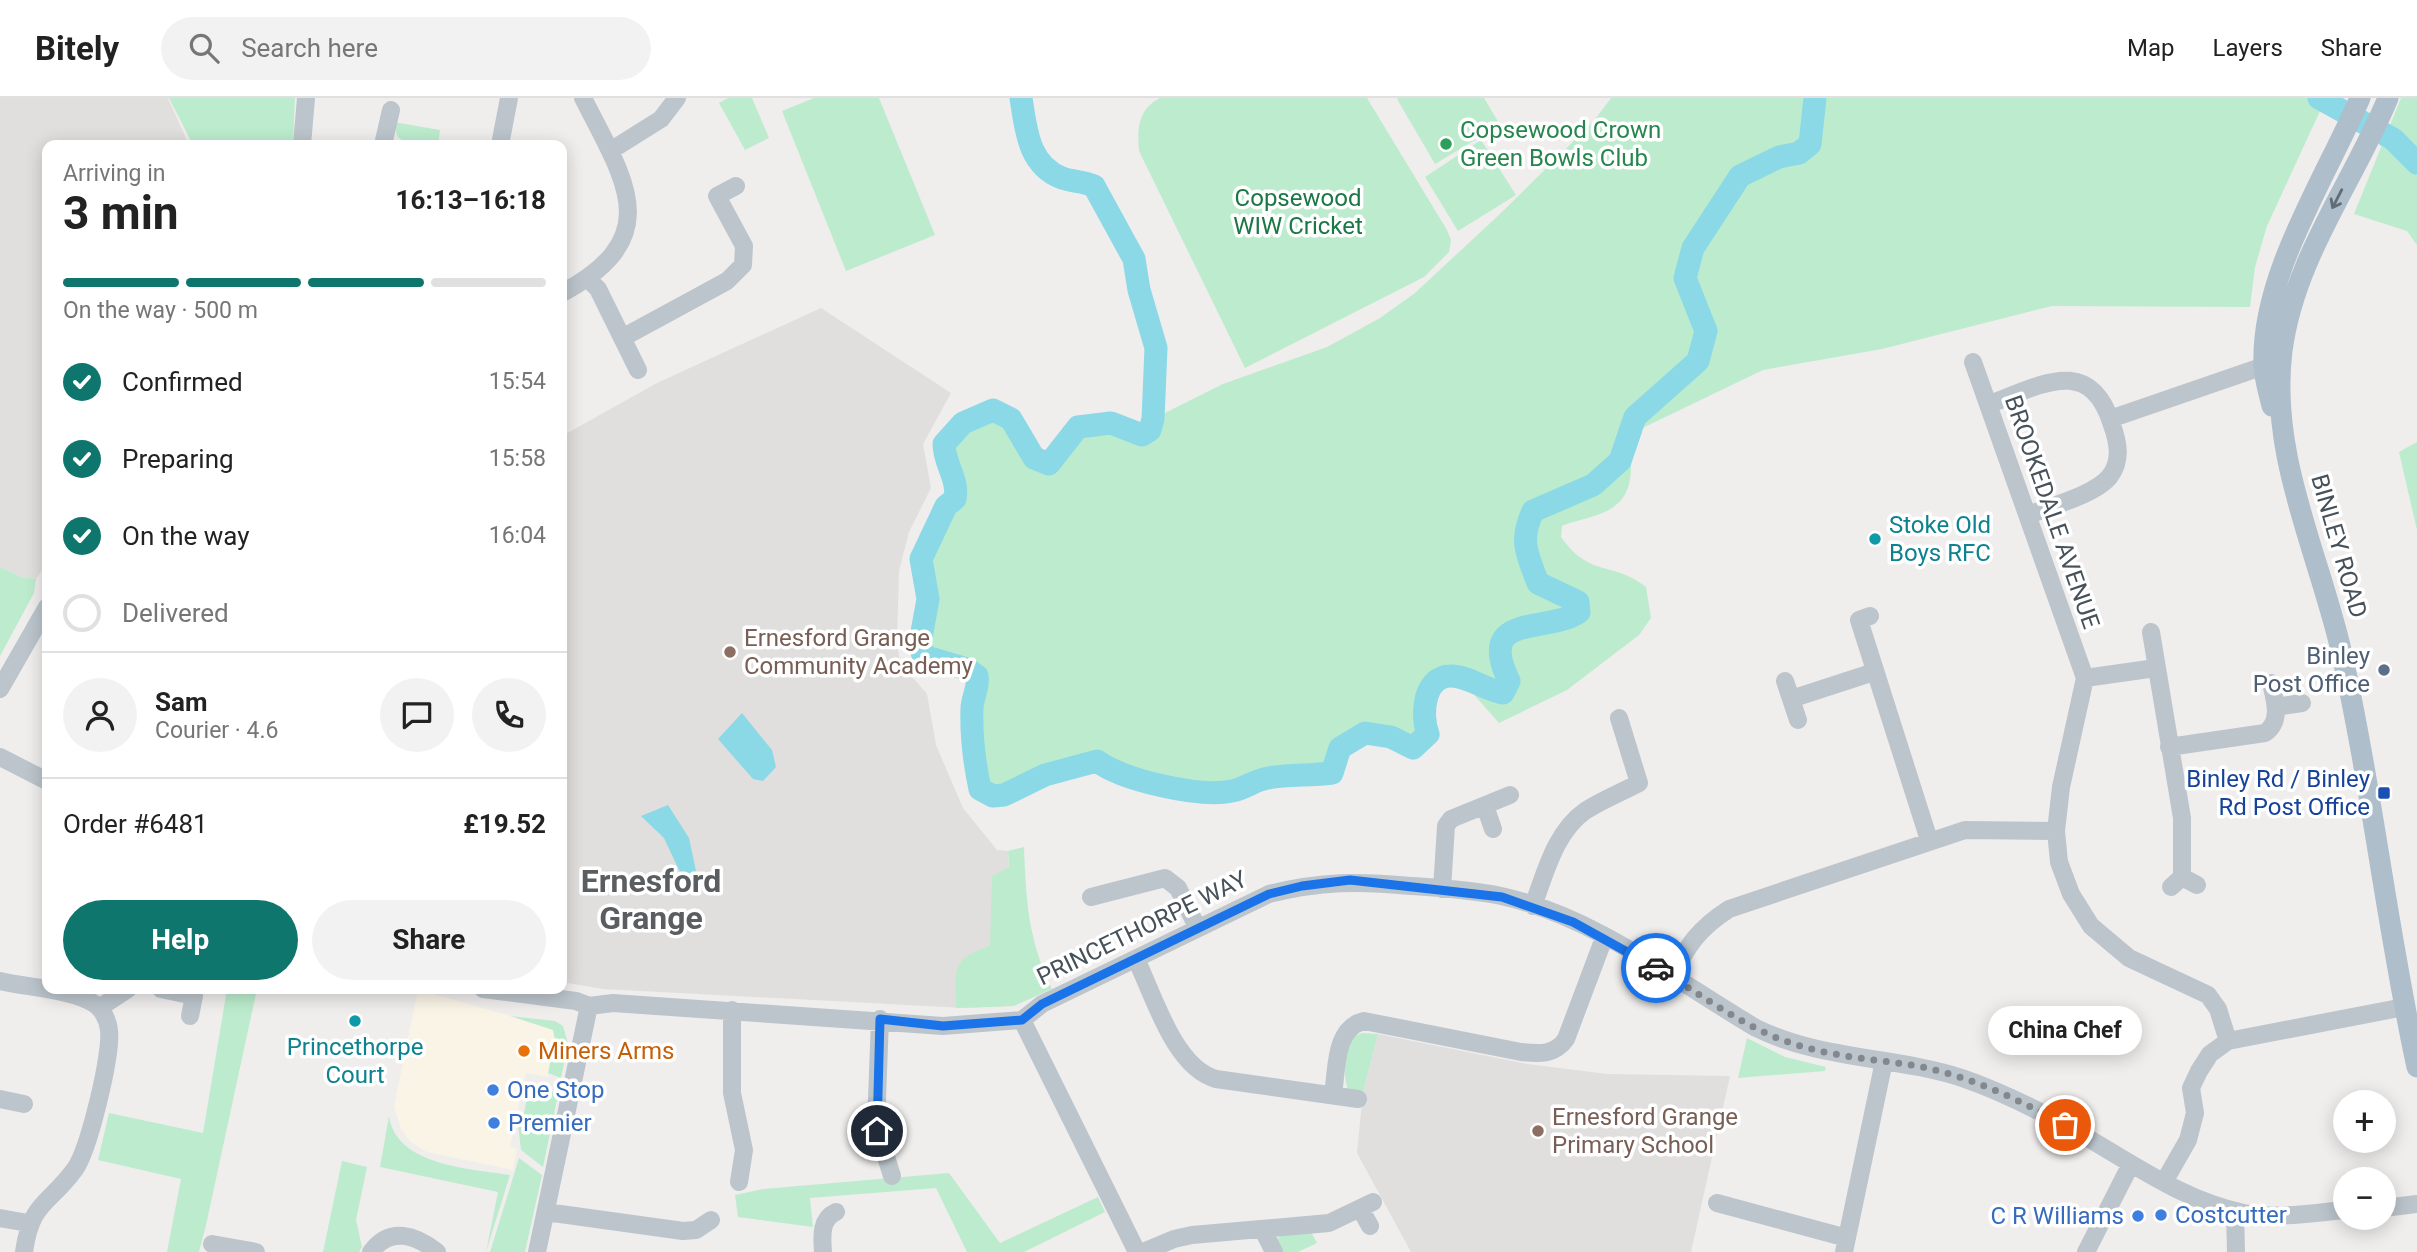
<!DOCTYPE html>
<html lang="en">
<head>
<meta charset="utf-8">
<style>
  :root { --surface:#fff; --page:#f2f2f2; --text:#222; --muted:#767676; --line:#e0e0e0; --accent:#0f766e }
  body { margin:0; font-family:Roboto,sans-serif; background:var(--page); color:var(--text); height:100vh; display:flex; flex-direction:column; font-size:26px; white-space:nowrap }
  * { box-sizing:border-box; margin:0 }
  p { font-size:23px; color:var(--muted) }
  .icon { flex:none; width:38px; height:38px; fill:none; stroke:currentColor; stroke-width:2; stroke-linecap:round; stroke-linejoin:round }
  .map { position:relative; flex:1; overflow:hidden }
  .sheet { position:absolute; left:42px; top:42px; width:525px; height:854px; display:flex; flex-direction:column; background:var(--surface); border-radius:14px; box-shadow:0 4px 18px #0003 }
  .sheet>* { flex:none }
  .controls { position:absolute; left:2333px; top:992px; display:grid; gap:14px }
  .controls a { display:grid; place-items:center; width:63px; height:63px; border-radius:50%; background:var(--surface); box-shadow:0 4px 18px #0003; font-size:35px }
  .pin { position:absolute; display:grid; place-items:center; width:60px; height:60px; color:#fff; margin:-30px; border:4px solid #fff; border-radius:50%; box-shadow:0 2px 7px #0007 }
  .courier { position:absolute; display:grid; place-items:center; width:70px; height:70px; margin:-35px; border:5px solid #1a73e8; border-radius:50%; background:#fff; color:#222; box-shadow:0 2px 9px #0007 }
  .bubble { position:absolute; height:49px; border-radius:24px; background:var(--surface); box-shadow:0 4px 18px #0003; font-size:23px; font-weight:700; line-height:49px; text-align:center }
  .overview em { font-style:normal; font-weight:700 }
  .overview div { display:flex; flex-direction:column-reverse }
  .overview { display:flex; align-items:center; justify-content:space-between; height:119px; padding:0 21px }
  h1 { font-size:46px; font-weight:700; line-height:52px }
  .bar { display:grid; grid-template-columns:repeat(4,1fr); gap:10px 7px; align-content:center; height:84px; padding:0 21px }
  .bar i { height:9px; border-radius:5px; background:var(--line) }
  .bar .on { background:var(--accent) }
  .bar p { grid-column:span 4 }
  .line { display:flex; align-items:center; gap:18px; padding:0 21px; border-top:2px solid var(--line) }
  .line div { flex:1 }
  .round { display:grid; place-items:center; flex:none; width:74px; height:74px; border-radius:37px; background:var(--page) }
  ol { padding:0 21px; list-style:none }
  li { display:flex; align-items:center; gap:21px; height:77px }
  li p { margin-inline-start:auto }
  li .icon { padding:7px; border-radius:50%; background:var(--accent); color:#fff; stroke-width:4 }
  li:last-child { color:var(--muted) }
  li i { width:38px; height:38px; border:4px solid var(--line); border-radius:50% }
  .cta { display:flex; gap:14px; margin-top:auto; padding:14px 21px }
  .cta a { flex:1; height:80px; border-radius:42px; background:var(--accent); color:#fff; font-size:28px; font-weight:700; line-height:80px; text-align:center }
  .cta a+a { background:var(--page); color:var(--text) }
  header { display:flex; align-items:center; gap:42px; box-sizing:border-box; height:98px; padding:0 35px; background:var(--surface); border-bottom:2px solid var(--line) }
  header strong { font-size:33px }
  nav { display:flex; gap:38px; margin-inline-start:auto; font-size:24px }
  .search { width:490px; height:63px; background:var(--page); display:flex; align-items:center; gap:18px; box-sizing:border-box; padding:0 24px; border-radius:38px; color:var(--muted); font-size:26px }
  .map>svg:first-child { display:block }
  .commercial { fill:#faf4e6 }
  .education { fill:#e1dede }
  .green { fill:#bceccd }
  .water { fill:#8bd8e7 }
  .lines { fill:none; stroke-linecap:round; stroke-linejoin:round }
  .river { stroke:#8bd8e7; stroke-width:23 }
  .minor { stroke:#bcc5cc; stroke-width:18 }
  .major { stroke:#aebecb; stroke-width:21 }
  .oneway { stroke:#606c76 }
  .done { stroke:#82888d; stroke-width:7; stroke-dasharray:0 12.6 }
  .route { stroke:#1a73e8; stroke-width:9 }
  .leisure-dot { fill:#2e9e5b; stroke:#fff; stroke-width:2.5 }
  .culture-dot { fill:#0f9aa8; stroke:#fff; stroke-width:2.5 }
  .education-dot { fill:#8d6e63; stroke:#fff; stroke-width:2.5 }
  .service-dot { fill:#5c6f8a; stroke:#fff; stroke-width:2.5 }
  .transit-dot { fill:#1a4fb4; stroke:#fff; stroke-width:2.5 }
  .food-dot { fill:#e8710a; stroke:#fff; stroke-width:2.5 }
  .shop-dot { fill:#3f7fe0; stroke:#fff; stroke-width:2.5 }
  .labels { text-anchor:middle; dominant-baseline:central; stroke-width:7; stroke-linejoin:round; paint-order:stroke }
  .leisure-label { font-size:24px; fill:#27864d; stroke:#fff; text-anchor:start }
  .park-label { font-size:24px; fill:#1b7745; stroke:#fff }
  .street-label { font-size:24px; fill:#465159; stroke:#fff }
  .culture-label { font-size:24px; fill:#0d838f; stroke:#fff; text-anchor:start }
  .education-label { font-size:24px; fill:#785e54; stroke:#fff; text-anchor:start }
  .service-label { font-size:24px; fill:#4e5e75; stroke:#fff; text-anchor:end }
  .transit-label { font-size:24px; fill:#164399; stroke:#fff; text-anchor:end }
  .food-label { font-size:24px; fill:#c56008; stroke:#fff; text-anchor:start }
  .shop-label { font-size:24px; fill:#366cbe; stroke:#fff; text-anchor:start }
  .district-label { font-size:32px; font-weight:bold; fill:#5a5e61; stroke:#fff }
</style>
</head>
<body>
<header>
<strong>Bitely</strong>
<div class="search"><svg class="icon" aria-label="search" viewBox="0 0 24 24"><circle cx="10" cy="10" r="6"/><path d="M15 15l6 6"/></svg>Search here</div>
<nav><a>Map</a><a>Layers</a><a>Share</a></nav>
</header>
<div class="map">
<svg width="2417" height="1154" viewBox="0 0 2417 1154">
  <rect width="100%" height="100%" fill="#f0eded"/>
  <path class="commercial" d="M418 892 547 928 553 932 555 942 548 979 526 975 510 1049 517 1051 513 1072 427 1054 411 1044 401 1031 394 1008Z"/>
  <path class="education" d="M0 0H168L189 47H47V465L36 481 21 479 0 469Z
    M821 210 951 295 923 346 931 390 909 434 899 473 897 543 900 565 927 596 936 647 963 710 997 752 1008 753 1014 908 964 910 603 891 562 884V338L657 285Z
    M1378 936 1527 966 1607 976 1730 978 1691 1154H1411L1357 1055 1363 994Z"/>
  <path class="green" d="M169 0H295L293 47H193Z
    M728 0H752L769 40 745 52 719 5Z
    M814 0H879L935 137 846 173 782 13Z
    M1160 0H1367L1447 132 1451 142 1449 154 1424 179 1245 270 1139 53C1137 31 1138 11 1160 0Z
    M1399 0H1484L1500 27 1435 66 1397 1Z
    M1611 0H2326L2267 128 2255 169 2250 209 2052 208 1882 251 1763 272 1630 336C1631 374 1638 405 1594 418 1583 422 1573 423 1562 428L1561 439C1591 481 1612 462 1646 489L1651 520 1639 537 1567 592 1499 625 1460 581C1427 570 1419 614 1428 636L1413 650 1391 639 1365 635 1340 650 1332 675C1311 678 1289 676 1268 680 1255 682 1244 691 1232 693 1200 700 1122 682 1097 663L1045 677 1004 697 993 698 980 691C974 663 971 639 972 610 973 598 979 590 977 578L966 571 923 558 920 545 927 502 921 461 946 408 955 401C959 381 944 366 944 346L963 325 993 312 1011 321 1034 360 1049 365 1078 329 1111 325 1142 337 1150 332 1153 321 1223 286 1327 249 1380 220 1415 195 1502 114 1593 24Z
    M2401 0H2417V147L2407 133 2354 116Z
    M394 24 440 32 438 47H408L397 38Z
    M1481 42 1516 97 1458 133 1425 79Z
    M2417 344V432L2399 354Z
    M0 469 21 479 36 481 34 495 0 558Z
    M1024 749C1026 802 1028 842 1052 891L1014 908 956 910C956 871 950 861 990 848L992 778 1009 769 1008 753Z
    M227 891H257L206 1127 199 1154H167L181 1081 98 1062 109 1015 203 1035Z
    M510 918 555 923 563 928 568 946 561 980 548 975 555 942 553 932Z
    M1362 935 1378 936 1363 994 1349 995C1342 977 1344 955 1353 939Z
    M1747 940 1785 959 1826 969 1825 973 1738 980Z
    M559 992 543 1069 521 1052 518 1026 524 1015 528 993 543 996Z
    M389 1018C396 1068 472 1071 510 1077L486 1154 498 1094 380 1069Z
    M519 1060 542 1077 525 1154H490Z
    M342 1063 367 1069 356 1122 362 1149 359 1154H323Z
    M949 1075 1000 1145 1098 1099 1105 1114 1024 1154H967L936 1090 810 1100 813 1129 738 1119 735 1097 763 1091Z
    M1310 1132 1317 1145 1298 1154H1279L1275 1144C1282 1132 1297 1133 1310 1132Z"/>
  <path class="water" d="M742 615 772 652 776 669 763 683 753 681 718 641Z
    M668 707 689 740 699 787 687 789 664 740 641 718Z"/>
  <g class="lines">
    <path class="river" d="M1021 0C1026 31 1028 67 1062 80 1073 84 1083 83 1094 88L1134 161 1139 192 1156 250 1153 321 1150 332 1142 337 1111 325 1078 329 1049 366 1034 360 1011 321 993 312 963 325 944 346C944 366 959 381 955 401L946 408 921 461 928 501 920 545 923 558 967 571 977 578C979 590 973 597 972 610 971 639 974 663 980 691L993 698 1004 697 1045 677 1097 663C1122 682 1200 700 1232 693 1244 691 1255 682 1268 680 1289 676 1311 678 1332 675L1340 650 1365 635 1391 639 1413 650 1428 636C1421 618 1423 579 1450 578 1466 577 1486 592 1503 595L1509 583C1475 513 1548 536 1579 514L1578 504 1538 485C1527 456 1519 443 1533 413L1593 387 1620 363 1635 319 1698 263 1706 233 1685 180 1693 150 1740 78 1779 59 1799 55 1810 46 1815 0
      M2319 0 2393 41 2417 65"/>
    <path class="minor" d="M302 47 306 0
      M383 47 391 12
      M500 47 509 0
      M610 53 661 21 677 0
      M587 180 598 191 638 272
      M562 195C667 139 625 83 583 0
      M622 240 727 183 743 167 744 148 717 98 736 88
      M1973 264 2085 580
      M1990 306C2041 287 2090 256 2112 327 2118 344 2122 362 2110 378 2097 396 2049 409 2028 417
      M2110 321 2264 268 2273 276
      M1870 518 1859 522 1929 742
      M2151 534 2182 720V779
      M2085 580 2061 689 2056 733 2059 764 2071 796 2091 828 2129 860 2208 897 2218 911 2228 943
      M2085 580 2156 570
      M1785 583 1798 622
      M0 591 47 509
      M1791 601 1874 574
      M2276 609 2302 605
      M2169 649 2265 635C2282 623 2275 603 2271 585
      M0 659 47 683
      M1485 708 1493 731
      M2171 789 2182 779 2197 787
      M1442 791 1446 728 1451 721 1510 697
      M1091 799 1165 780 1178 790 1197 829
      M1533 808C1545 776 1555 734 1585 713 1602 702 1622 694 1639 685L1619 620
      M1136 861C1154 898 1174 969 1216 981L1358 1001
      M1671 879C1688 847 1698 831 1729 811L1965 732 2056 733
      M0 883C25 889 73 892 93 905 102 910 108 922 109 932 112 956 89 1051 75 1071 49 1107 31 1103 24 1154
      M161 891 194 898 190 918
      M483 891 576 903 589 908 613 905 943 928 1022 922 1042 906 1269 796C1322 783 1358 783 1411 788 1441 790 1472 792 1501 798 1594 818 1676 883 1756 930 1821 962 1894 958 1962 980 2006 995 2046 1016 2086 1039 2136 1068 2187 1104 2244 1115 2277 1121 2312 1115 2345 1112
      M99 910 128 891
      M732 912V995L744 1052 739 1084
      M880 921 876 1027 892 1078
      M1022 922 1137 1154
      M1333 997C1337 972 1334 930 1364 923L1521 954C1540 956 1555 957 1566 941L1604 840
      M0 1001 24 1006
      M2164 1084 2188 1042 2195 1015 2191 990 2199 973 2210 956 2228 943 2404 909
      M1717 1105 1847 1140
      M2384 1110 2417 1106
      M1361 1112 1370 1128
      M2235 1113 2236 1154
      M546 1114 683 1133 696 1132 711 1122
      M0 1120 28 1125
      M1263 1132 1274 1154
      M212 1146 256 1154
      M371 1154C390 1128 416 1137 437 1154
      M537 1154 589 908
      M823 1154C822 1139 820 1121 836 1114
      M1143 1154 1174 1141 1192 1137 1329 1125 1373 1104
      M1844 1154 1884 963
      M2086 1154 2131 1066"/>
    <path class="major" d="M2388 0C2353 85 2294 160 2282 253 2269 357 2318 453 2341 552 2372 690 2387 831 2417 969
      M2272 308C2269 295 2264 280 2264 266 2261 177 2326 80 2360 0"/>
  </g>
  <defs><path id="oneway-shaft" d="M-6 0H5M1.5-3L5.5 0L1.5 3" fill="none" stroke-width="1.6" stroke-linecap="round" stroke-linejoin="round" transform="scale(1.75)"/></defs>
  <use class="oneway" href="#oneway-shaft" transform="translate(2337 101) rotate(117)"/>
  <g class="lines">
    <path class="done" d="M1656 870C1700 895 1742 929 1791 945 1832 959 1875 961 1917 968 1969 978 2018 1001 2065 1027"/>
    <path class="route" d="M877 1033 880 921 943 928 1022 922 1042 906 1269 796 1302 788 1350 782 1502 799 1573 824 1656 870"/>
  </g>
  <circle class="leisure-dot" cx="1446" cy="46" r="7"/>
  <g class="culture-dot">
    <circle cx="1875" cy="441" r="7"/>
    <circle cx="355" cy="923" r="7"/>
  </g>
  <g class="education-dot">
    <circle cx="730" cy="554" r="7"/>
    <circle cx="1538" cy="1033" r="7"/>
  </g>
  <circle class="service-dot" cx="2384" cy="572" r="7"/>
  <rect class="transit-dot" x="2377" y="688" width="14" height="14" rx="3.5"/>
  <circle class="food-dot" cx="524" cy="953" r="7"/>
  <g class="shop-dot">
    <circle cx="493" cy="992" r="7"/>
    <circle cx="494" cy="1025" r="7"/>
    <circle cx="2161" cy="1117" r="7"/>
    <circle cx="2138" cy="1118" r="7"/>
  </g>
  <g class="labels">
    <g class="leisure-label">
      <text x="1460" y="32">Copsewood Crown<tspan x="1460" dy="28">Green Bowls Club</tspan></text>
    </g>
    <g class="park-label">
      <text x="1298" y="100">Copsewood<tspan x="1298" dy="28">WIW Cricket</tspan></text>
    </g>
    <g class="street-label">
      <text transform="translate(2052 414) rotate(71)">BROOKEDALE AVENUE</text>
      <text transform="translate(2339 448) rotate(74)">BINLEY ROAD</text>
      <text transform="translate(1142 830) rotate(-26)">PRINCETHORPE WAY</text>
    </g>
    <g class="culture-label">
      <text x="1889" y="427">Stoke Old<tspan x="1889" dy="28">Boys RFC</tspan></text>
      <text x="355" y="949" text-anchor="middle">Princethorpe<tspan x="355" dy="28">Court</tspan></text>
    </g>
    <g class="education-label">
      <text x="744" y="540">Ernesford Grange<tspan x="744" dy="28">Community Academy</tspan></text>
      <text x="1552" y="1019">Ernesford Grange<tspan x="1552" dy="28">Primary School</tspan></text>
    </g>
    <g class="service-label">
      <text x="2370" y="558">Binley<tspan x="2370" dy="28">Post Office</tspan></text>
    </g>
    <g class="transit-label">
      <text x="2370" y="681">Binley Rd / Binley<tspan x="2370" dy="28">Rd Post Office</tspan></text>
    </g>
    <g class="food-label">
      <text x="538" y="953">Miners Arms</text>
    </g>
    <g class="shop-label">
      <text x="507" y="992">One Stop</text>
      <text x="508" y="1025">Premier</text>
      <text x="2175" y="1117">Costcutter</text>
      <text x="2124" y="1118" text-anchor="end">C R Williams</text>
    </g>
    <g class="district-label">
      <text x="651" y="783">Ernesford<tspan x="651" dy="37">Grange</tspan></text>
    </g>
  </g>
</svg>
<div class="controls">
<a>+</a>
<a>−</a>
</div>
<div class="pin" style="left:2065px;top:1027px;background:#ea580c"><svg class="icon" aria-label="bag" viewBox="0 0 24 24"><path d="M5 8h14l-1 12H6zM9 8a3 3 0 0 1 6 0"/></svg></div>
<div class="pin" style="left:877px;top:1033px;background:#1f2937"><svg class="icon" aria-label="home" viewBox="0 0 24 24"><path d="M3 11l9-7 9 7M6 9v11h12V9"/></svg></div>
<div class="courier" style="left:1656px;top:870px"><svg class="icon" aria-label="car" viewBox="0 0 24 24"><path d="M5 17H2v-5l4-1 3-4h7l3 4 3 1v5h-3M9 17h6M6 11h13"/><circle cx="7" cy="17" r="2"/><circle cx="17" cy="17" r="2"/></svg></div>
<div class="bubble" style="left:1988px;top:908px;width:154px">China Chef</div>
<section class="sheet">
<div class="overview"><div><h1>3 min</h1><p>Arriving in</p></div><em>16:13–16:18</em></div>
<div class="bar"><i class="on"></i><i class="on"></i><i class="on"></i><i></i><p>On the way · 500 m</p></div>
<ol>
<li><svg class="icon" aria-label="check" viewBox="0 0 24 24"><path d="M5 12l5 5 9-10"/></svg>Confirmed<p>15:54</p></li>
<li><svg class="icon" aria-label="check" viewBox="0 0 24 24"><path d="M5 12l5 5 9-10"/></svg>Preparing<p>15:58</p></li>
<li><svg class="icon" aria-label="check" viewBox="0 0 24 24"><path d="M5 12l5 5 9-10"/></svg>On the way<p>16:04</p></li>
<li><i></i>Delivered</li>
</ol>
<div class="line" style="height:126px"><a class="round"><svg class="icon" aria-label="person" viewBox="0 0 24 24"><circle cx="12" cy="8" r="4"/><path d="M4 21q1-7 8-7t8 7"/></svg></a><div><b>Sam</b><p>Courier · 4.6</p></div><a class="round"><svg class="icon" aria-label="chat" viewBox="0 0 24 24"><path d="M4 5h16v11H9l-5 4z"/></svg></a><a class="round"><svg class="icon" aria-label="phone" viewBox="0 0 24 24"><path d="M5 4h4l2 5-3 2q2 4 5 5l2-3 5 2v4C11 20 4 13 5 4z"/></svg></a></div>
<div class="line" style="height:91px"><div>Order #6481</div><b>£19.52</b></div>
<div class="cta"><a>Help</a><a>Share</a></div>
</section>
</div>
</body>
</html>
